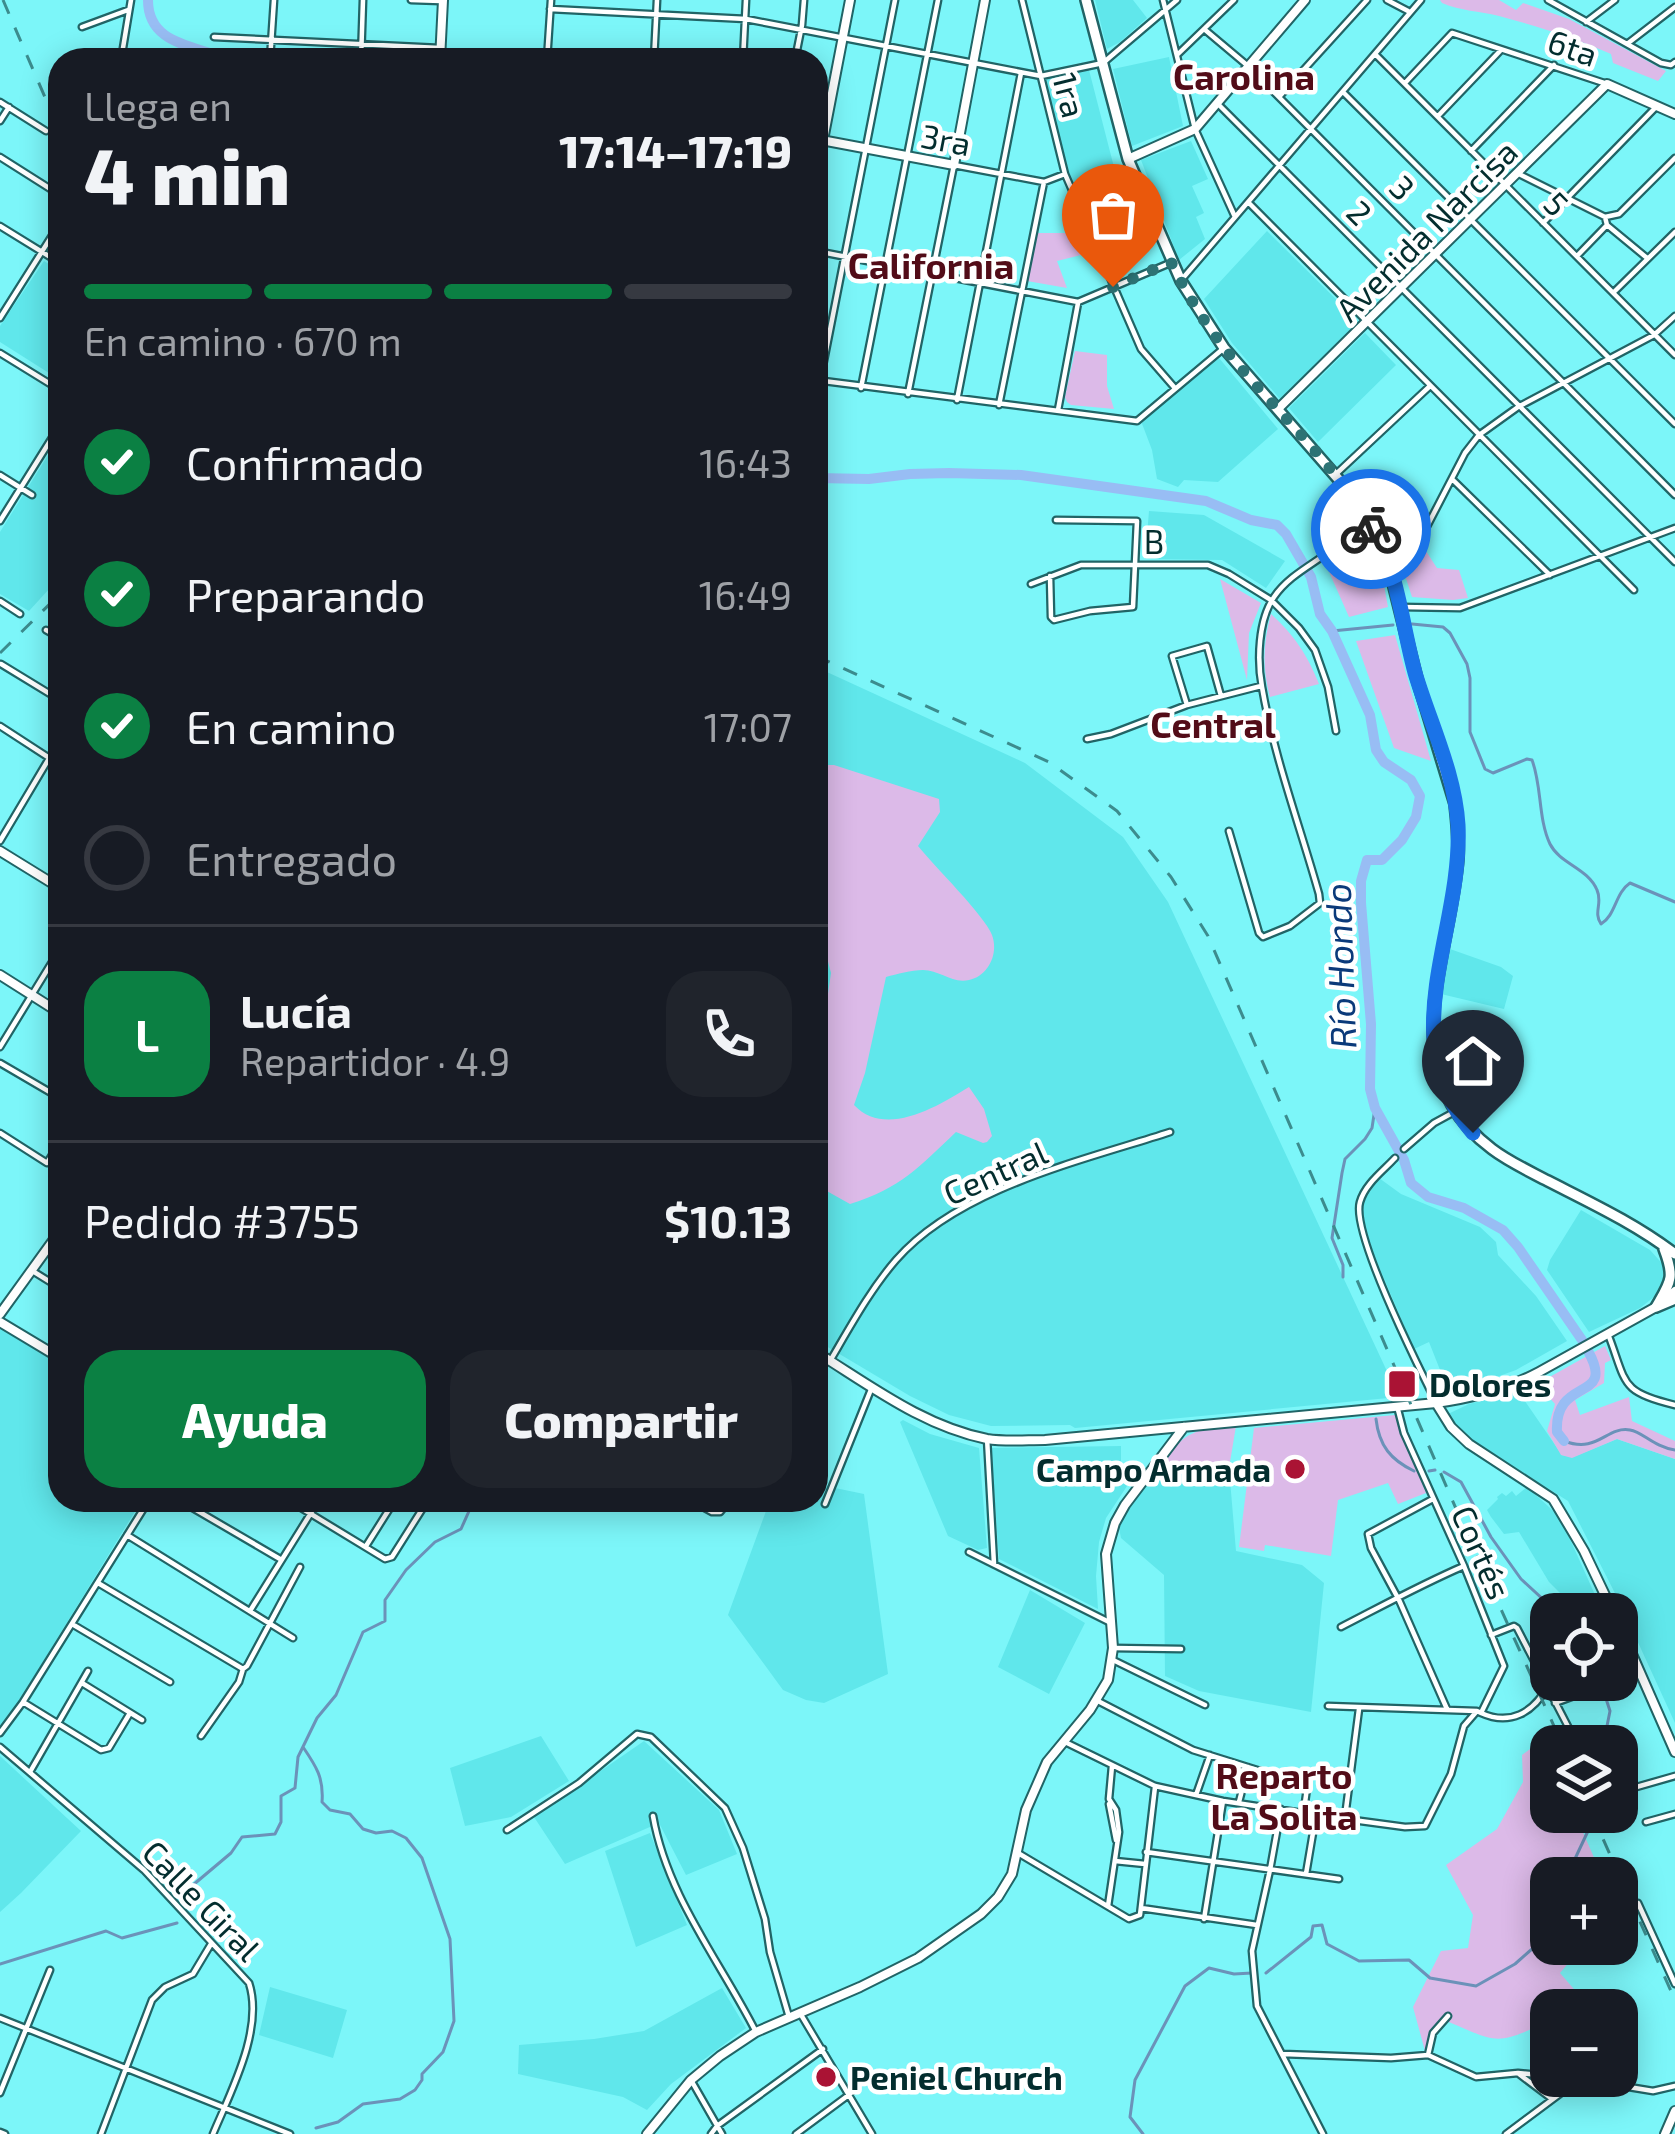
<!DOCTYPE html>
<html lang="es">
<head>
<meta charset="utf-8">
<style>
  :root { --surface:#171b24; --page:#20242c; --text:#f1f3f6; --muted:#9ea1a6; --line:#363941; --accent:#0b8043 }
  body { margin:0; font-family:"Exo 2",sans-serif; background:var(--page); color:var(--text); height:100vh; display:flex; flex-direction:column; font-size:45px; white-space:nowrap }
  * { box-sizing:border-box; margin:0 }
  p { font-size:39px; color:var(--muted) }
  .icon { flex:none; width:66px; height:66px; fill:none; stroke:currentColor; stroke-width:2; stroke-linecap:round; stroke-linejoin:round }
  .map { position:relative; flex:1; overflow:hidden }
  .drawer { position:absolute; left:48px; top:48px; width:780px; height:1464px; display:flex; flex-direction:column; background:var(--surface); border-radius:36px; box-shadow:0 6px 30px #0003 }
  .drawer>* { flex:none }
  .fabs { position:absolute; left:1530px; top:1593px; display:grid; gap:24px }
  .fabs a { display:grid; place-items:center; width:108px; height:108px; border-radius:24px; background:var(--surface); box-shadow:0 6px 30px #0003; font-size:60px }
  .pin { position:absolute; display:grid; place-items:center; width:102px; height:102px; color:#fff; margin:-123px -51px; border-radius:50% 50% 50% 0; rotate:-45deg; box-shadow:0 0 12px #0007 }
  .pin .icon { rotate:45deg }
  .courier { position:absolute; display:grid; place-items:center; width:120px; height:120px; margin:-60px; border:9px solid #1a73e8; border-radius:50%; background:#fff; color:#222; box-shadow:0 3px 15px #0007 }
  .overview em { font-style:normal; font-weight:800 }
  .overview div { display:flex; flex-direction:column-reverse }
  .overview { display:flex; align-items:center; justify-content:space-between; height:204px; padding:0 36px }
  h1 { font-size:78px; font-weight:800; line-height:90px }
  .bar { display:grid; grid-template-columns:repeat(4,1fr); gap:18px 12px; align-content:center; height:144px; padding:0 36px }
  .bar i { height:15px; border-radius:9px; background:var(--line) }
  .bar .on { background:var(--accent) }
  .bar p { grid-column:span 4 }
  .line { display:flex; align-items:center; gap:30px; padding:0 36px; border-top:3px solid var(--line) }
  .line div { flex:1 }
  .round { display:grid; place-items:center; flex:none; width:126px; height:126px; border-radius:36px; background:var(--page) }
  ol { padding:0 36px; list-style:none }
  li { display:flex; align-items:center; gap:36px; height:132px }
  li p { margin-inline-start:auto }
  li .icon { padding:12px; border-radius:50%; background:var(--accent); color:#fff; stroke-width:4 }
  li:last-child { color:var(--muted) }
  li i { width:66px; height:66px; border:6px solid var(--line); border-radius:50% }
  .primary-button { display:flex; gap:24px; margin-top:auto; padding:24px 36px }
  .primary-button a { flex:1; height:138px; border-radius:36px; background:var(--accent); color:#fff; font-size:48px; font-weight:800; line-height:138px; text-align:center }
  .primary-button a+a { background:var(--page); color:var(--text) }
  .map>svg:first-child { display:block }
  .built { fill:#60e7eb }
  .green { fill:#dcbae8 }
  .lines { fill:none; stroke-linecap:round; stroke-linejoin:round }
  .stream { stroke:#6b92b9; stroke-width:3 }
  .river { stroke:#98bdf4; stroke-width:10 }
  .street-casing { stroke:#216466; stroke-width:9 }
  .secondary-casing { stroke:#216466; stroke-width:12 }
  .primary-casing { stroke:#216466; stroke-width:14 }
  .street { stroke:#fff; stroke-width:4.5 }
  .secondary { stroke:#fff; stroke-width:8 }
  .primary { stroke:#fff; stroke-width:9 }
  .rail { stroke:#3c8c8e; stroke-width:3; stroke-dasharray:15 15; stroke-linecap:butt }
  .done { stroke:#2d7375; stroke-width:12; stroke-dasharray:0 21.6 }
  .route { stroke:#1a73e8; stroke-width:15 }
  .poi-dot { fill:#aa1334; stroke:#fff; stroke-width:4.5 }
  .labels { text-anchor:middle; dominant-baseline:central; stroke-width:9; stroke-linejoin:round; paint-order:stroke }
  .street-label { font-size:33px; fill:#032d2e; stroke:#fff }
  .poi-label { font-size:33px; font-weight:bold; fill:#032d2e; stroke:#fff; text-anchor:start }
  .neighbourhood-label { font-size:36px; font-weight:bold; fill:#520c18; stroke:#fff }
  .water-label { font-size:36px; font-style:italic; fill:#0b3a7a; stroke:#fff }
</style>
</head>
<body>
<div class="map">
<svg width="1675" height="2134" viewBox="0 0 1675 2134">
  <rect width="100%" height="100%" fill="#7cf6f9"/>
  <path class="built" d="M1095 0H1133L1147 18 1120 42 1107 49Z
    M1169 57 1183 126 1132 146 1113 69Z
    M1089 70 1116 175 1074 190 1043 80Z
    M1191 141 1208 179 1192 186 1204 213 1196 217 1205 239 1179 260 1141 160Z
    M1267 231 1359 322 1280 399 1232 343 1204 299Z
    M44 261 60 271V380L0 342V326Z
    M1365 333 1396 365 1318 442 1289 408Z
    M1219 358 1278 429 1218 482 1184 480 1178 487 1157 479 1152 450 1141 421 1166 398Z
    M60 436V577L29 611 0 594V532Z
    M1149 511 1204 515 1285 561 1266 588 1222 560 1145 559Z
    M816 667 1025 763 1123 837 1168 902 1399 1397 1075 1428 1070 1425 991 1426 949 1415 910 1396 816 1340Z
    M1450 949 1501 967 1513 976 1504 1009 1441 994Z
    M1379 1178 1401 1194 1480 1227 1496 1242 1498 1255 1536 1296 1567 1341 1516 1370 1480 1383 1442 1394 1432 1387 1444 1380 1429 1342 1414 1349 1365 1234 1362 1216 1364 1201Z
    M1581 1210 1650 1250 1668 1270 1663 1290 1640 1308 1589 1332 1547 1270 1550 1260Z
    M0 1328 60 1365V1500H142L0 1732Z
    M1518 1391 1562 1455 1573 1457 1617 1439 1675 1459V1723L1619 1601 1568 1501 1466 1437 1448 1414 1469 1404Z
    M903 1420 930 1434 979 1448 987 1548 978 1550 948 1536 900 1422Z
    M1121 1446V1470L1131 1480 1106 1518 1099 1542 1096 1576 1098 1609 999 1559 991 1448Z
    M1161 1466 1229 1468 1236 1551 1302 1565 1324 1583 1311 1712 1199 1691 1165 1676 1164 1575 1121 1538 1119 1528 1122 1518Z
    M816 1484 864 1494 888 1674 824 1703 806 1700 783 1690 728 1615 770 1500H816Z
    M1527 1487 1560 1517 1596 1597 1573 1606 1549 1582 1519 1532 1504 1534 1491 1517 1487 1510 1498 1499 1497 1497 1502 1493 1506 1496 1512 1491 1516 1496Z
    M1030 1590 1085 1623 1049 1694 998 1667Z
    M541 1736 569 1781 511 1817 465 1826 450 1768Z
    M644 1741 719 1810 737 1854 686 1875 659 1823 565 1864 534 1817Z
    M0 1756 81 1831 21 1893 0 1912Z
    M650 1833 687 1925 636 1947 605 1851Z
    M270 1987 347 2010 333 2058 259 2035Z
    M722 1988 746 2028 671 2084 647 2110 623 2097 518 2074 519 2045 594 2039 644 2031Z"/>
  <path class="green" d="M1440 0H1499L1516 10 1523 3 1569 19 1666 71 1658 81 1613 63 1611 54C1575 38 1537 26 1499 16 1479 11 1461 11 1442 3Z
    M1037 233H1081L1089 253 1057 261 1067 288 1027 281Z
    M1075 351 1107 355V386L1114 409 1071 405 1067 402 1065 397Z
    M1422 545 1437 568 1459 570 1468 598 1453 600 1412 597 1400 560Z
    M1357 547 1371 552 1383 580 1388 607 1349 617 1326 565 1348 549Z
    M1220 579 1261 603 1249 633 1247 680Z
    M1271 614C1294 635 1307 654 1319 684L1270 697C1262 668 1263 643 1271 614Z
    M1395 635 1431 761 1394 748 1356 641Z
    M816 765H834L939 799 940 812 918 846C934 866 985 916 992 935 999 954 988 976 969 980 952 984 940 970 923 970 911 970 897 974 886 977L865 1073 854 1105C885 1138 937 1107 969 1087L984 1109 992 1136 987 1142 983 1143 956 1132C919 1167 901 1188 850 1204L816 1185V1075L831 973 816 916Z
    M1605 1346 1611 1360 1605 1363 1604 1383 1575 1400 1580 1415 1629 1397 1632 1421 1675 1441V1459L1617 1439 1572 1458 1561 1455 1547 1431 1555 1404 1537 1384Z
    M1395 1415 1426 1493 1398 1504 1388 1483 1338 1500 1331 1556 1265 1545 1264 1551 1239 1547 1254 1428Z
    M1236 1426 1229 1468 1161 1466C1183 1431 1197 1428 1236 1426Z
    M1541 1741 1551 1762V1812H1574L1596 1862 1594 1878H1551V1944H1614L1616 1947H1582L1560 1973 1586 2003 1571 2010H1551V2020C1494 2047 1499 2043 1442 2019L1425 2051 1413 2007 1441 1951 1468 1948 1473 1915 1446 1865 1497 1829 1523 1782 1522 1755Z"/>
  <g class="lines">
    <path class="stream" d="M1412 624 1443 627 1450 633 1467 664 1470 678V732L1485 769 1493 773 1527 759 1532 760C1542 786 1538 819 1550 844 1560 864 1588 868 1597 890 1603 903 1593 912 1601 924 1616 915 1615 893 1630 883L1675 902
      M1332 631 1393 625
      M1343 1277V1265L1332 1238 1342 1173 1345 1159 1365 1139 1372 1128 1375 1108
      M1376 1419C1379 1446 1391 1460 1414 1471
      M1564 1441C1598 1454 1606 1426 1630 1430 1643 1432 1654 1447 1675 1450
      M1429 1471 1435 1470
      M1444 1472 1461 1482 1491 1537 1521 1579 1559 1614
      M1600 1680 1610 1711 1603 1746
      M303 1747C316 1766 324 1778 322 1802L330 1810 350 1814 363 1829 376 1833 392 1831 406 1838 422 1858 450 1939 454 2021 443 2052 422 2074V2080L415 2090 400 2099 363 2104 338 2122 316 2128
      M1606 1819 1616 1814 1615 1812
      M1566 1878 1588 1831 1595 1827
      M187 1904 192 1897 193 1885 231 1853 242 1837 275 1834 281 1822V1796L295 1788 298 1757 317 1718 336 1695 363 1632 385 1621V1600L406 1570 435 1542 461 1529 474 1500
      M0 1964 106 1931 122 1938 177 1923
      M1266 1973 1311 1937 1313 1926 1322 1925 1327 1944 1359 1961 1409 1960 1430 1978 1476 1986 1515 1964 1540 1942 1551 1908
      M1143 2134 1130 2117 1135 2080 1185 1986 1209 1968 1234 1974 1252 1973"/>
    <path class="river" d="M148 0C148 46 197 45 228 60
      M816 478 869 479 910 474 949 473 1021 475 1206 501 1251 520 1277 525 1286 534 1311 577 1320 614 1332 631 1370 715 1376 750 1384 762 1411 780 1420 796 1416 817 1402 840 1382 860H1367L1361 881V903L1371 1024 1370 1089 1375 1108 1404 1160 1411 1183 1428 1197 1464 1208 1503 1230 1518 1247 1582 1340
      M1564 1441 1557 1432C1554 1375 1617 1403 1588 1351"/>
    <g class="street-casing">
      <path id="street" d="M411 0 441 1
        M1022 0 1065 174 1141 349 1174 387
        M1163 0 1195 129 1235 217
        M1387 0 1408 11
        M1548 0 1661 63 1671 65 1675 62
        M550 9 746 19 1041 76 1103 63 1177 0
        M1586 22 1615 0
        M82 27 128 10
        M1204 29 1248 66 1675 495
        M214 37 440 48
        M1627 44 1675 7
        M1375 54 1675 355
        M1177 55 1234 0
        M121 60 131 0
        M270 60 274 0
        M361 60 363 0
        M547 60 551 0
        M654 60 657 0
        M743 60 746 0
        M795 60 802 25 804 0
        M1405 83 1452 33 1604 83
        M1344 93 1675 424
        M1279 97 1367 0
        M0 102 46 131
        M1217 103 1675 562
        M1438 116 1500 51
        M0 121 9 107
        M1471 151 1554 65
        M0 157 60 195
        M1517 173 1605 217
        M816 177 823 140
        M1248 202 1634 590
        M1543 223 1656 107
        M1607 225 1647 258
        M0 226 60 263
        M816 251 1078 302 1170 263
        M1577 256 1607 225 1605 217 1619 214 1675 158
        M1183 278 1421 0
        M1615 291 1675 232
        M0 318 60 223
        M0 353 60 390
        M816 380 1137 421 1224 348
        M820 381 895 0
        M861 388 938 0
        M908 394 954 165 1044 182 1065 174
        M957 400 1021 73
        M999 405 1044 182
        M1058 410 1078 303
        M0 475 32 495
        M1335 475 1430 386
        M1452 479 1550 575
        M0 521 60 425
        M1348 541 1354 539 1378 544
        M1387 559 1421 538 1465 453 1479 435 1518 407 1654 335 1675 316
        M1050 576 1051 617 1054 620 1090 611 1133 607 1137 521 1056 520
        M1031 584 1081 565H1208L1229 574 1271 600 1299 628 1315 650 1328 687 1336 731
        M0 601 20 614
        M1401 607 1460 608 1675 528
        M46 630 60 638
        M1 664 60 700
        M1187 705 1172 656 1207 646 1221 696
        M0 726 60 765
        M1087 739 1111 734 1187 705 1261 686
        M1229 831 1259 933 1263 937 1290 926 1320 903 1319 894C1300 826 1274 757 1262 687 1257 661 1258 620 1274 597 1297 563 1345 555 1359 515
        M0 841 60 740
        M0 1047 60 949
        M0 1063 60 1098
        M0 1133 47 1163 60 1142
        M1404 1149 1434 1123 1456 1111
        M1395 1158C1383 1171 1365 1184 1360 1202 1351 1232 1418 1366 1435 1400
        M31 1270 60 1288
        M1608 1334C1627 1383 1619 1392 1675 1405
        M830 1361C850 1327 870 1290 896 1260 959 1188 1081 1161 1170 1132
        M987 1438 994 1564
        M179 1500 280 1559
        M288 1500 385 1559 392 1557 428 1500
        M404 1500 419 1509
        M690 1500 712 1512H720L730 1500
        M1431 1500 1368 1534 1371 1548 1399 1600 1447 1709
        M825 1504 872 1387
        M127 1535 293 1638
        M366 1546 395 1500
        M969 1552 1111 1623
        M98 1583 243 1669 247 1666 300 1567
        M250 1611 319 1500
        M72 1624 170 1682
        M1341 1627C1382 1606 1422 1584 1464 1566
        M1491 1635 1514 1626 1517 1628 1576 1742
        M1113 1648 1181 1649
        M1113 1660 1205 1705
        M82 1683 142 1720
        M1096 1700 1193 1750 1302 1784 1307 1788 1304 1810
        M23 1702 101 1750 109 1748 130 1713
        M1555 1703 1585 1692
        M1328 1706 1477 1711
        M1481 1713C1510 1726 1533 1713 1548 1686
        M0 1733 23 1702 149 1500
        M201 1736 239 1682 243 1669
        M1065 1742 1155 1786 1223 1801 1316 1815 1405 1827 1425 1826 1451 1774 1464 1726 1477 1711 1481 1713 1504 1666 1464 1566 1404 1433 1397 1406
        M0 1747 144 1870 249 1983C264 2029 231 2091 213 2134
        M30 1772 88 1671
        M1633 1788 1675 1776
        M1196 1795 1210 1755
        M1239 1802 1248 1767
        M1109 1804 1116 1840
        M1281 1809 1270 1870 1252 1951 1257 2006 1323 2134
        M653 1816C667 1896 720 1961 756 2032
        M1345 1817 1359 1709
        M1646 1822 1675 1814
        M507 1830 579 1783 637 1734 651 1737 725 1808 743 1848 765 1919 770 1952 789 2017
        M1146 1852 1339 1879
        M1018 1853 1129 1919 1140 1915 1155 1787
        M1115 1861 1145 1864
        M1306 1874 1316 1815
        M1638 1903 1675 1984
        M1108 1906 1119 1832 1116 1810 1109 1799 1112 1766
        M1141 1908 1257 1925
        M1204 1919 1223 1801
        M800 2013 872 2134
        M0 2018 290 2134
        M1283 2054 1391 2058 1428 2055 1476 2077 1518 2073 1580 2079 1653 2091 1675 2086
        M1428 2055 1433 2033 1448 2016
        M1519 2074 1552 2099
        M691 2080 722 2134
        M0 2093 50 1970
        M0 2132 5 2134
        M101 2134 152 2000 165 1987 193 1974 211 1944
        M711 2134 717 2126 823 2049
        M796 2134 850 2094
        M1506 2134 1580 2079"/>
    </g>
    <g class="secondary-casing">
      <path id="secondary" d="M440 60 443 0
        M816 139 954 165 985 0
        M823 140 850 0
        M1128 159 1195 129 1305 0
        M1278 409 1607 84 1675 114
        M0 851 60 888
        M0 975 60 1013
        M0 1314 60 1231
        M0 1322 60 1358
        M816 1352C871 1386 923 1426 987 1439 1006 1442 1026 1440 1045 1440L1436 1403C1473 1398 1507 1389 1539 1372L1656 1307 1675 1291
        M1436 1403 1451 1427 1469 1444 1553 1499 1584 1551 1614 1614
        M1617 1620 1675 1752
        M647 2134 691 2080 720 2056 756 2032 860 1987 918 1958 981 1914 998 1897 1012 1874 1026 1810 1047 1762 1090 1710 1108 1680 1113 1648 1106 1554 1115 1523 1125 1505 1184 1427
        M1665 2134 1675 2111"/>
    </g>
    <g class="primary-casing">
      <path id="primary" d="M1086 0 1128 159 1181 281 1224 348 1347 489 1387 559 1417 679 1455 804C1457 822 1459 840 1458 858 1450 959 1390 1073 1492 1149 1509 1162 1529 1171 1548 1181 1591 1203 1636 1224 1675 1254
        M1656 1307C1671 1281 1675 1278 1664 1249
        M1656 1307 1675 1299"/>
    </g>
    <use href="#street" class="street"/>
    <use href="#secondary" class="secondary"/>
    <use href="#primary" class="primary"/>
    <path class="rail" d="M3 0 60 132
      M0 653 60 594
      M816 656 1049 762 1117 811 1171 877 1208 936 1470 1541 1563 1746
      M1591 1812 1675 2000"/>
  </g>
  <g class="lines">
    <path class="done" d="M1113 287 1171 262C1186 293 1204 322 1225 349 1273 409 1334 461 1371 529"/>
    <path class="route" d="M1371 529C1376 539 1384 550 1388 561 1401 598 1405 638 1416 676 1431 725 1455 774 1458 825 1463 933 1391 1038 1473 1133"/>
  </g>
  <g class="poi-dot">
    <rect x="1387" y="1369" width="30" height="30" rx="6"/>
    <circle cx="1295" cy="1469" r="12"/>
    <circle cx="826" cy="2077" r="12"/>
  </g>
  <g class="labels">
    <g class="street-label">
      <text transform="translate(1573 47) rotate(19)">6ta</text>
      <text transform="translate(1070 95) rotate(76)">1ra</text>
      <text transform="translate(946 139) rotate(11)">3ra</text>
      <text transform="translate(1403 187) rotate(45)">3</text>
      <text transform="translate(1557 203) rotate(45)">5</text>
      <text transform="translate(1360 212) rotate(45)">2</text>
      <text transform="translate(1426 230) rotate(-45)">Avenida Narcisa</text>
      <text x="1154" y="541">B</text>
      <text transform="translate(995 1172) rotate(-24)">Central</text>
      <text transform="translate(1482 1552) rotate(66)">Cortés</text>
      <text transform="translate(202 1900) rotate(46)">Calle Giral</text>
    </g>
    <g class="poi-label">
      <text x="1429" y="1384">Dolores</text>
      <text x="1271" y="1469" text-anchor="end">Campo Armada</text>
      <text x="850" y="2077">Peniel Church</text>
    </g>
    <g class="neighbourhood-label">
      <text x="1244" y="75">Carolina</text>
      <text x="931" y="264">California</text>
      <text x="1213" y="723">Central</text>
      <text x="1284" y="1774">Reparto<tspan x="1284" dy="41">La Solita</tspan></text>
    </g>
    <g class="water-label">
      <text transform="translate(1339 966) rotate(-92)">Río Hondo</text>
    </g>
  </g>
</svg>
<div class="fabs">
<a><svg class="icon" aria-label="locate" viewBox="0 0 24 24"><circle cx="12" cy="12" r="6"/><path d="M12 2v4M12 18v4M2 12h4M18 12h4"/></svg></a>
<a><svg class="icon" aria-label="layers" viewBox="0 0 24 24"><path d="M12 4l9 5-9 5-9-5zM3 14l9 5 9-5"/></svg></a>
<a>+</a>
<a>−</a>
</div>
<div class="pin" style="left:1113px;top:287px;background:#ea580c"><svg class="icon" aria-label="bag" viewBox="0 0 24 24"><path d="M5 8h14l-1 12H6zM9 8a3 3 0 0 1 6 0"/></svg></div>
<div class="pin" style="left:1473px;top:1133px;background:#1f2937"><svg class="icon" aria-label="home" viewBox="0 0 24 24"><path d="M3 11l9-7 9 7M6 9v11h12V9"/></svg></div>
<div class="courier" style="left:1371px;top:529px"><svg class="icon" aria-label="bike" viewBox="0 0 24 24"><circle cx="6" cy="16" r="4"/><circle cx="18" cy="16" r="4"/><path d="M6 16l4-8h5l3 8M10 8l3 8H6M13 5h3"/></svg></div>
<section class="drawer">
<div class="overview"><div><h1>4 min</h1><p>Llega en</p></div><em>17:14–17:19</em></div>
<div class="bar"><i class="on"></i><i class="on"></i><i class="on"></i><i></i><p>En camino · 670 m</p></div>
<ol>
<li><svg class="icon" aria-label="check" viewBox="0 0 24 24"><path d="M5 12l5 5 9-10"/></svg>Confirmado<p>16:43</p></li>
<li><svg class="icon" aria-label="check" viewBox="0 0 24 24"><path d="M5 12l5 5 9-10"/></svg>Preparando<p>16:49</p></li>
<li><svg class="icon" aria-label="check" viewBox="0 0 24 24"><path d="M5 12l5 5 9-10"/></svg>En camino<p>17:07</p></li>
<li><i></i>Entregado</li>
</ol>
<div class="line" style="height:216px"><b class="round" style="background:var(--accent);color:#fff">L</b><div><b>Lucía</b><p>Repartidor · 4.9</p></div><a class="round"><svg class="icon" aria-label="phone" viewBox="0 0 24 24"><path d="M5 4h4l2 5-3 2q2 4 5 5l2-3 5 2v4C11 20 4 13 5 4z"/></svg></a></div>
<div class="line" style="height:156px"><div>Pedido #3755</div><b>$10.13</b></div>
<div class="primary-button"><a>Ayuda</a><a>Compartir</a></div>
</section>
</div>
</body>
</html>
